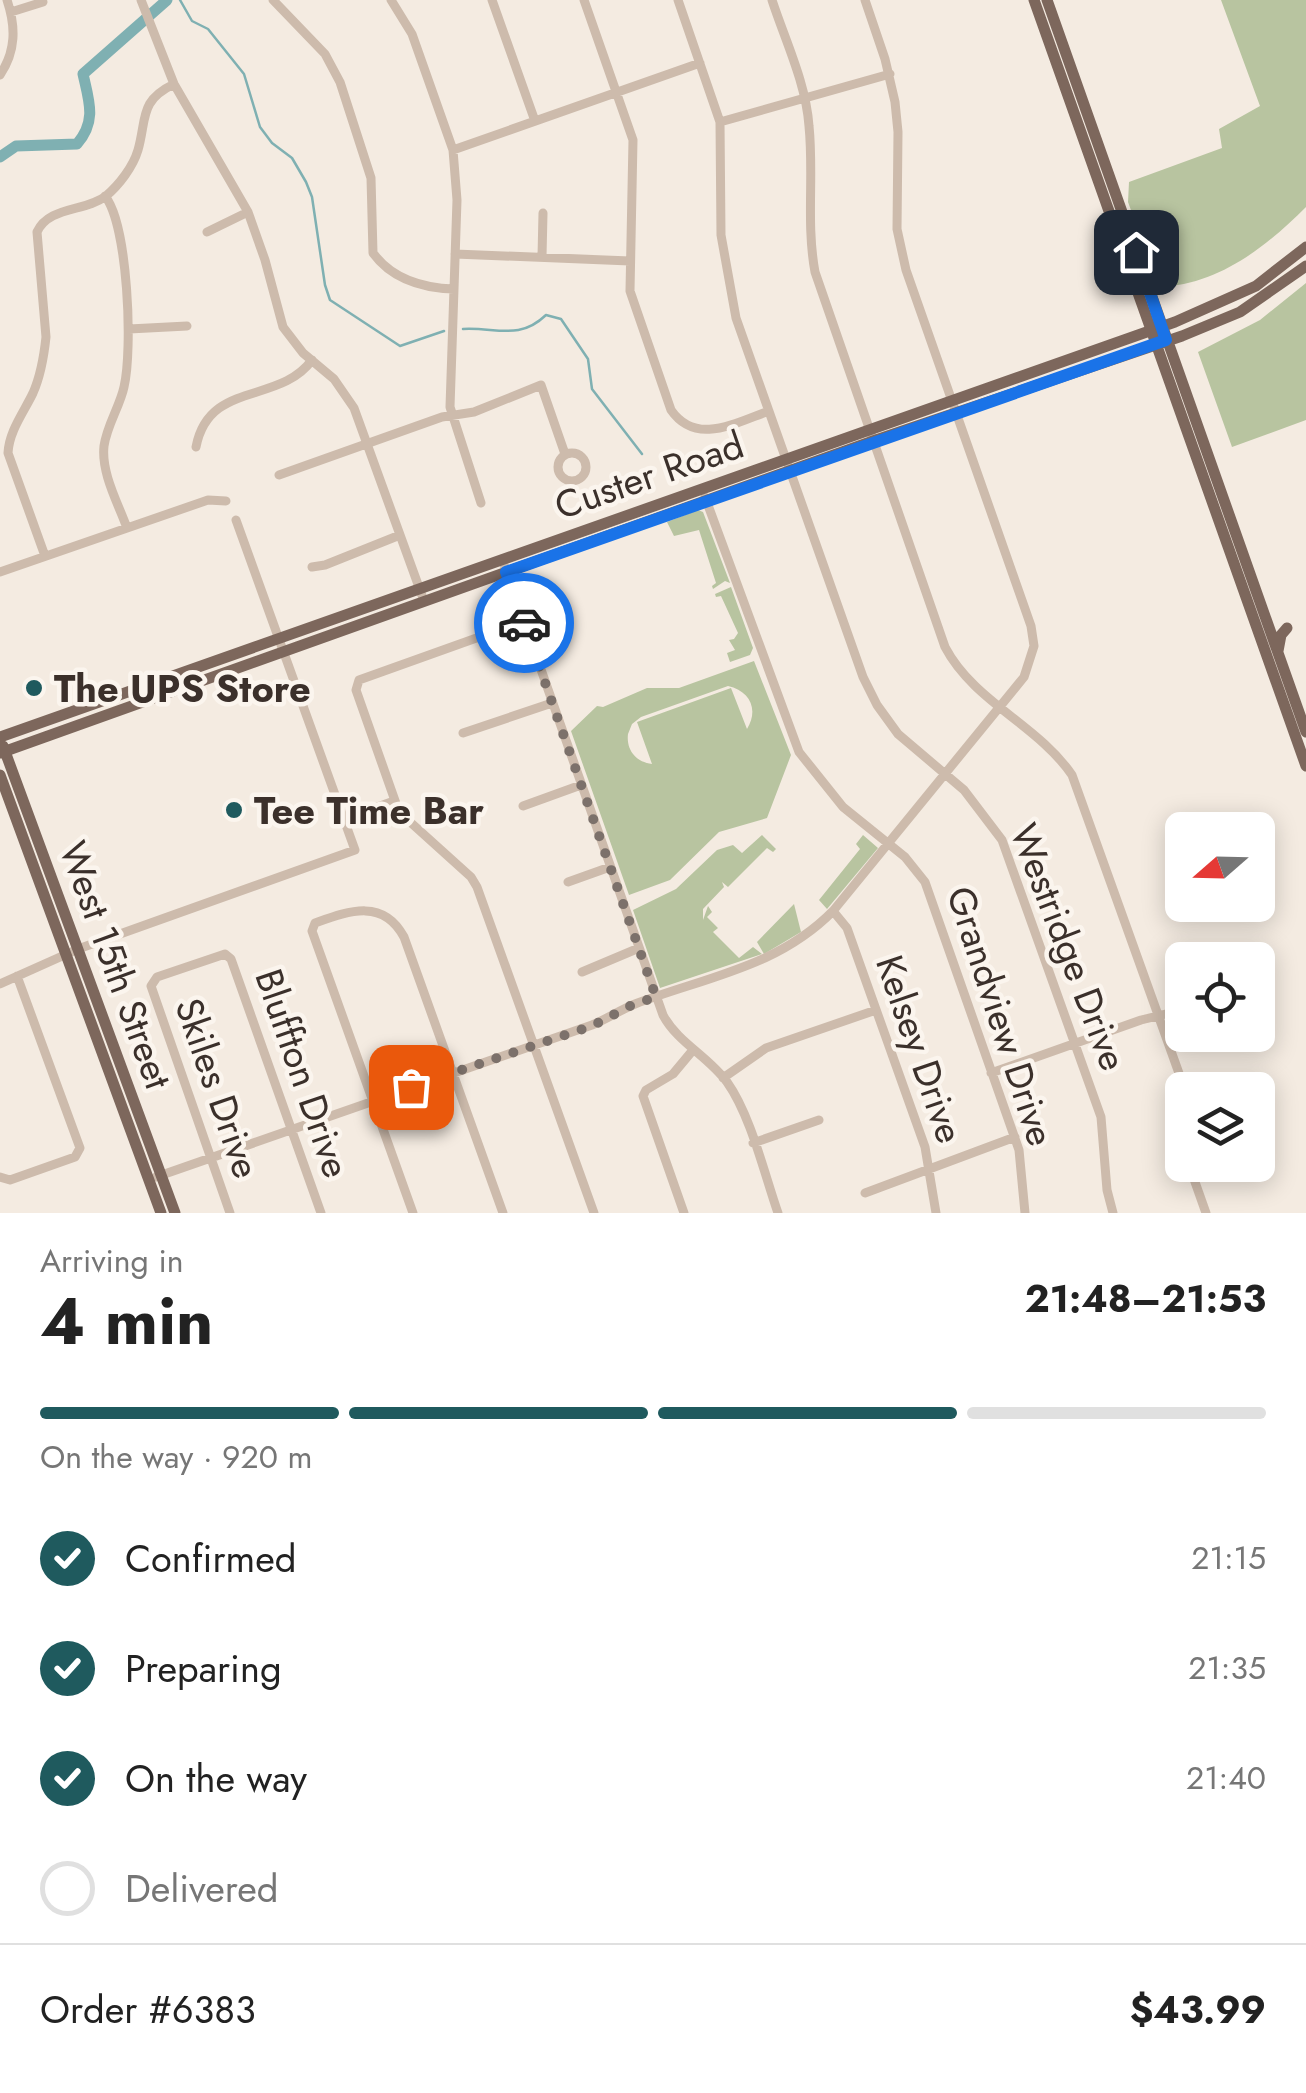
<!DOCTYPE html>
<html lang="en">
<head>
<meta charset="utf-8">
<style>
  :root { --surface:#fff; --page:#f6f6f6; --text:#222; --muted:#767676; --line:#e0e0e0; --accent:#1f5a5e }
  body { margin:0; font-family:Jost,sans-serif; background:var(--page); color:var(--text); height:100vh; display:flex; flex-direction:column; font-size:38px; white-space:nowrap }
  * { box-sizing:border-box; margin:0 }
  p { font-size:32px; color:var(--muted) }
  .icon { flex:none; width:55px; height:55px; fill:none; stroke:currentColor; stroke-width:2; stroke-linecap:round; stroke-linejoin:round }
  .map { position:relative; height:1213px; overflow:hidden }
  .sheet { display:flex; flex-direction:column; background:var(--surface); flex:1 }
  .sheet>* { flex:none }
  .needle { width:65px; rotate:250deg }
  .tools { position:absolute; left:1165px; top:812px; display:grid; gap:20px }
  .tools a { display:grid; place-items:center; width:110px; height:110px; border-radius:15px; background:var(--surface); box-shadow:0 5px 25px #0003; font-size:50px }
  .pin { position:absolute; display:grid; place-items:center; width:85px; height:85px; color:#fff; margin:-42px; border-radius:20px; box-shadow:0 5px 15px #0006 }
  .courier { position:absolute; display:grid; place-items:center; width:100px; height:100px; margin:-50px; border:8px solid #1a73e8; border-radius:50%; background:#fff; color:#222; box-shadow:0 2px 12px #0007 }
  .summary em { font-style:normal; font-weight:700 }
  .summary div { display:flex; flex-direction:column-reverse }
  .summary { display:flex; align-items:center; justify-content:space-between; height:170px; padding:0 40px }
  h1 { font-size:65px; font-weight:700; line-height:75px }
  .bar { display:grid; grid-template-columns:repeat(4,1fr); gap:15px 10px; align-content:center; height:120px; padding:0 40px }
  .bar i { height:12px; border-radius:8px; background:var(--line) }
  .bar .selected { background:var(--accent) }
  .bar p { grid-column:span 4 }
  .line { display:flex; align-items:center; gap:25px; padding:0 40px; border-top:2px solid var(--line) }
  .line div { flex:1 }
  ol { padding:0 40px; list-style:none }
  li { display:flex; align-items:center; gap:30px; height:110px }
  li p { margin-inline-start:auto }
  li .icon { padding:10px; border-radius:50%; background:var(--accent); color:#fff; stroke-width:4 }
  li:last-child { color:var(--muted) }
  li i { width:55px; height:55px; border:5px solid var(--line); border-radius:50% }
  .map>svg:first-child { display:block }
  .green { fill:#b8c4a0; fill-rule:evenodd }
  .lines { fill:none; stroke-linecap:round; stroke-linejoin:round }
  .stream { stroke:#7fb0b2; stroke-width:2.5 }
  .river { stroke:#7fb0b2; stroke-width:11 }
  .minor { stroke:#cdbbac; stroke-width:9 }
  .major { stroke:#7d675c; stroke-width:11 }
  .done { stroke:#7c716b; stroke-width:10; stroke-dasharray:0 18 }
  .route { stroke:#1a73e8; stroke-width:12 }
  .poi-dot { fill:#1f5a5e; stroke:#fbf5ee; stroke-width:4 }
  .labels { text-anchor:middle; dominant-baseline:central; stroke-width:9; stroke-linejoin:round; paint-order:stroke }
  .street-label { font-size:38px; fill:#3b302b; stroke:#fbf5ee }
  .poi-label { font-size:38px; font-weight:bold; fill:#3b302b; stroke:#fbf5ee; text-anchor:start }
</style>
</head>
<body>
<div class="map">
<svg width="1306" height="1213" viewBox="0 0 1306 1213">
  <rect width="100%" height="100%" fill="#f4ebe1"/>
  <path class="green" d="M1221 0H1306V207C1266 247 1218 285 1159 287L1128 202 1129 182 1222 148 1219 129 1260 106Z
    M1306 283V420L1232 447 1198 352 1260 320Z
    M698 510 703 512 730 583 725 581 713 589 712 586 716 583 699 530 674 536 667 522Z
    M731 587 753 648 750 655 730 662 727 653 735 650 729 640 734 639 738 633 721 596 716 597 715 594Z
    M754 661 791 755 767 818 719 832 670 880 629 895 571 731 597 706 603 707 647 688H679ZM728 686C750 691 759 709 747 729L731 688 637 722 652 764C636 762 626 750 628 734L632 724 641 717Z
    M762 835 776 849 773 852 767 848 728 887 722 882 724 887 703 909V920L708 906 712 912 707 917 718 928 713 932 739 958 753 947 762 954 660 988 633 910 676 889 717 850 733 845 742 853Z
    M863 835 878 848 827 909 819 900 860 849 856 844Z
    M794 904 801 932 764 954 757 942Z"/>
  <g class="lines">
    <path class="stream" d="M180 0 192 21 208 29 244 74 260 127 272 143 292 158 306 182 312 197 325 285 330 300 400 346 444 331
      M463 329C496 327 519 341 546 315L561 319 588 359 592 389 642 454"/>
    <path class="river" d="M0 157 16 146 77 144C97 121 89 101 83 74L167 0"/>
    <path class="minor" d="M141 0 174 84 248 212 265 260 283 327 303 353 334 379 354 408 424 601
      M273 0 325 54 340 82 371 178 373 253C392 279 424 288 454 289
      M391 0 412 34 453 150 457 200 450 407 481 503
      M492 0 535 121
      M584 0 633 140 630 291 671 410C696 446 735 423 769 411
      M678 0 720 122 721 235 736 318 863 677 877 705 898 734 964 790 1002 840 1101 1117 1107 1190 1113 1213
      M772 0C785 40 806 83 809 126 814 175 806 223 815 272L945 647C974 702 1038 725 1072 775L1185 1090
      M11 12 43 2
      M0 75C16 51 16 27 7 0
      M720 122 890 74
      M453 150 700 63
      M105 196C128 225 133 349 124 387 120 406 107 425 104 446 101 473 118 503 127 528
      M207 232 248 212
      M455 254 630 261
      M542 257 543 213
      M129 329 187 326
      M196 447C209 380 279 405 312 360
      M558 467a14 14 0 1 1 28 0a14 14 0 1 1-28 0Z
      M279 475 442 417 474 412 541 385 565 454
      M705 497 799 752 843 807 905 857 925 882 1019 1150 1025 1213
      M45 556 8 453C9 431 24 412 33 393 41 375 44 356 46 337L37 232C49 206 85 212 106 196 119 185 133 167 138 150 147 118 139 101 174 84
      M502 559 663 1015C678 1043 708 1056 727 1082 751 1116 764 1173 778 1213
      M312 567 325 565 400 535
      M0 572 208 500 226 501
      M524 621 359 680 356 690 399 812 471 877 477 887 594 1213
      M463 733 552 703
      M523 806 581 785
      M344 819 394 801
      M568 882 610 867
      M833 911 847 928 925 1147 936 1213
      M582 972 639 948
      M0 984 78 949 355 850 236 520
      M991 1073 1141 1020 1182 1010
      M723 1078 766 1048 876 1010
      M753 1143 819 1120
      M1189 1165 1206 1213
      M0 1177 10 1180 75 1157 80 1148 17 976
      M156 1177 592 1025C607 1019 620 1010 635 1004 706 977 778 967 833 911L1024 677 1034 646 1031 626 906 270 897 229 898 132 895 102 885 59 865 0
      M865 1193 1015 1137
      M230 1213 151 986 157 977 225 954 231 959 321 1213
      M413 1213 312 931 315 923C349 911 383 898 404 937L503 1213
      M684 1213 643 1096 646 1090 673 1074 693 1050"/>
    <path class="major" d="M1034 0 1306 766
      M1047 0 1306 732
      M1278 651 1281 635 1287 628
      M0 737 1175 322 1256 286 1306 247
      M3 746 175 1213
      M0 753 873 441 1182 336 1240 312 1306 266
      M0 775 161 1213"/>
  </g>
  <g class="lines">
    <path class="done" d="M411 1087 592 1026 632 1005 656 997 524 623"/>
    <path class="route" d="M524 623 506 572 1166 340 1136 252"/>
  </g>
  <g class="poi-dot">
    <circle cx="34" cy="688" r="10"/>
    <circle cx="234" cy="810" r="10"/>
  </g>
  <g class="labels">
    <g class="street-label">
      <text transform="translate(649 475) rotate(-19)">Custer Road</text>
      <text transform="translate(1069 947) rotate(69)">Westridge Drive</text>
      <text transform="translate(116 965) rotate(70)">West 15th Street</text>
      <text transform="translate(1001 1016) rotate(72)">Grandview Drive</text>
      <text transform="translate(920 1049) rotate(71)">Kelsey Drive</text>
      <text transform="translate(303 1073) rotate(71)">Bluffton Drive</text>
      <text transform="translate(218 1088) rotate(71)">Skiles Drive</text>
    </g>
    <g class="poi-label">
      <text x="54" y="688">The UPS Store</text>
      <text x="254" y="810">Tee Time Bar</text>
    </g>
  </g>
</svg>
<div class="tools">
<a><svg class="needle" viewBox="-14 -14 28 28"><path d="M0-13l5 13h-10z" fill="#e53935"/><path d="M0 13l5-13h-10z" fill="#767676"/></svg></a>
<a><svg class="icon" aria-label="locate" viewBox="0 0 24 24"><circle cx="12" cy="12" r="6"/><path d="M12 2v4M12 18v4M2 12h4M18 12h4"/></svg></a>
<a><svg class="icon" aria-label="layers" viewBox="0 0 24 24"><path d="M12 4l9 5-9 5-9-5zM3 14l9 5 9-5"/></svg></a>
</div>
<div class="pin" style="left:411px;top:1087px;background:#ea580c"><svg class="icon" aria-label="bag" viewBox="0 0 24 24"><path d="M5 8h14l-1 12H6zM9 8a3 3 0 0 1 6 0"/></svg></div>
<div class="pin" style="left:1136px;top:252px;background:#1f2937"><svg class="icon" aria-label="home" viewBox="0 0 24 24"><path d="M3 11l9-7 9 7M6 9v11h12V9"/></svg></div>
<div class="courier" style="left:524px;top:623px"><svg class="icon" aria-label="car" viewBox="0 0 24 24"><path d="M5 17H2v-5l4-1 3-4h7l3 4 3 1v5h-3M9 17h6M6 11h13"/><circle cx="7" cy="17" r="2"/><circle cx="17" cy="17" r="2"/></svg></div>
</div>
<section class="sheet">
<div class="summary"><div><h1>4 min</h1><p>Arriving in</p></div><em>21:48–21:53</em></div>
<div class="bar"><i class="selected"></i><i class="selected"></i><i class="selected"></i><i></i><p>On the way · 920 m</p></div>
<ol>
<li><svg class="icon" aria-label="check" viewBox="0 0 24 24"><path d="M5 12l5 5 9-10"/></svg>Confirmed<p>21:15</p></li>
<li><svg class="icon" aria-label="check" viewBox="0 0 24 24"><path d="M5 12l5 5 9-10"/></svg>Preparing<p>21:35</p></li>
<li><svg class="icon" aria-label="check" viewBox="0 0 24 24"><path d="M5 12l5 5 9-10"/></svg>On the way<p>21:40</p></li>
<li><i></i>Delivered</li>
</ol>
<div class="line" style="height:130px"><div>Order #6383</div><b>$43.99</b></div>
</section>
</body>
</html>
